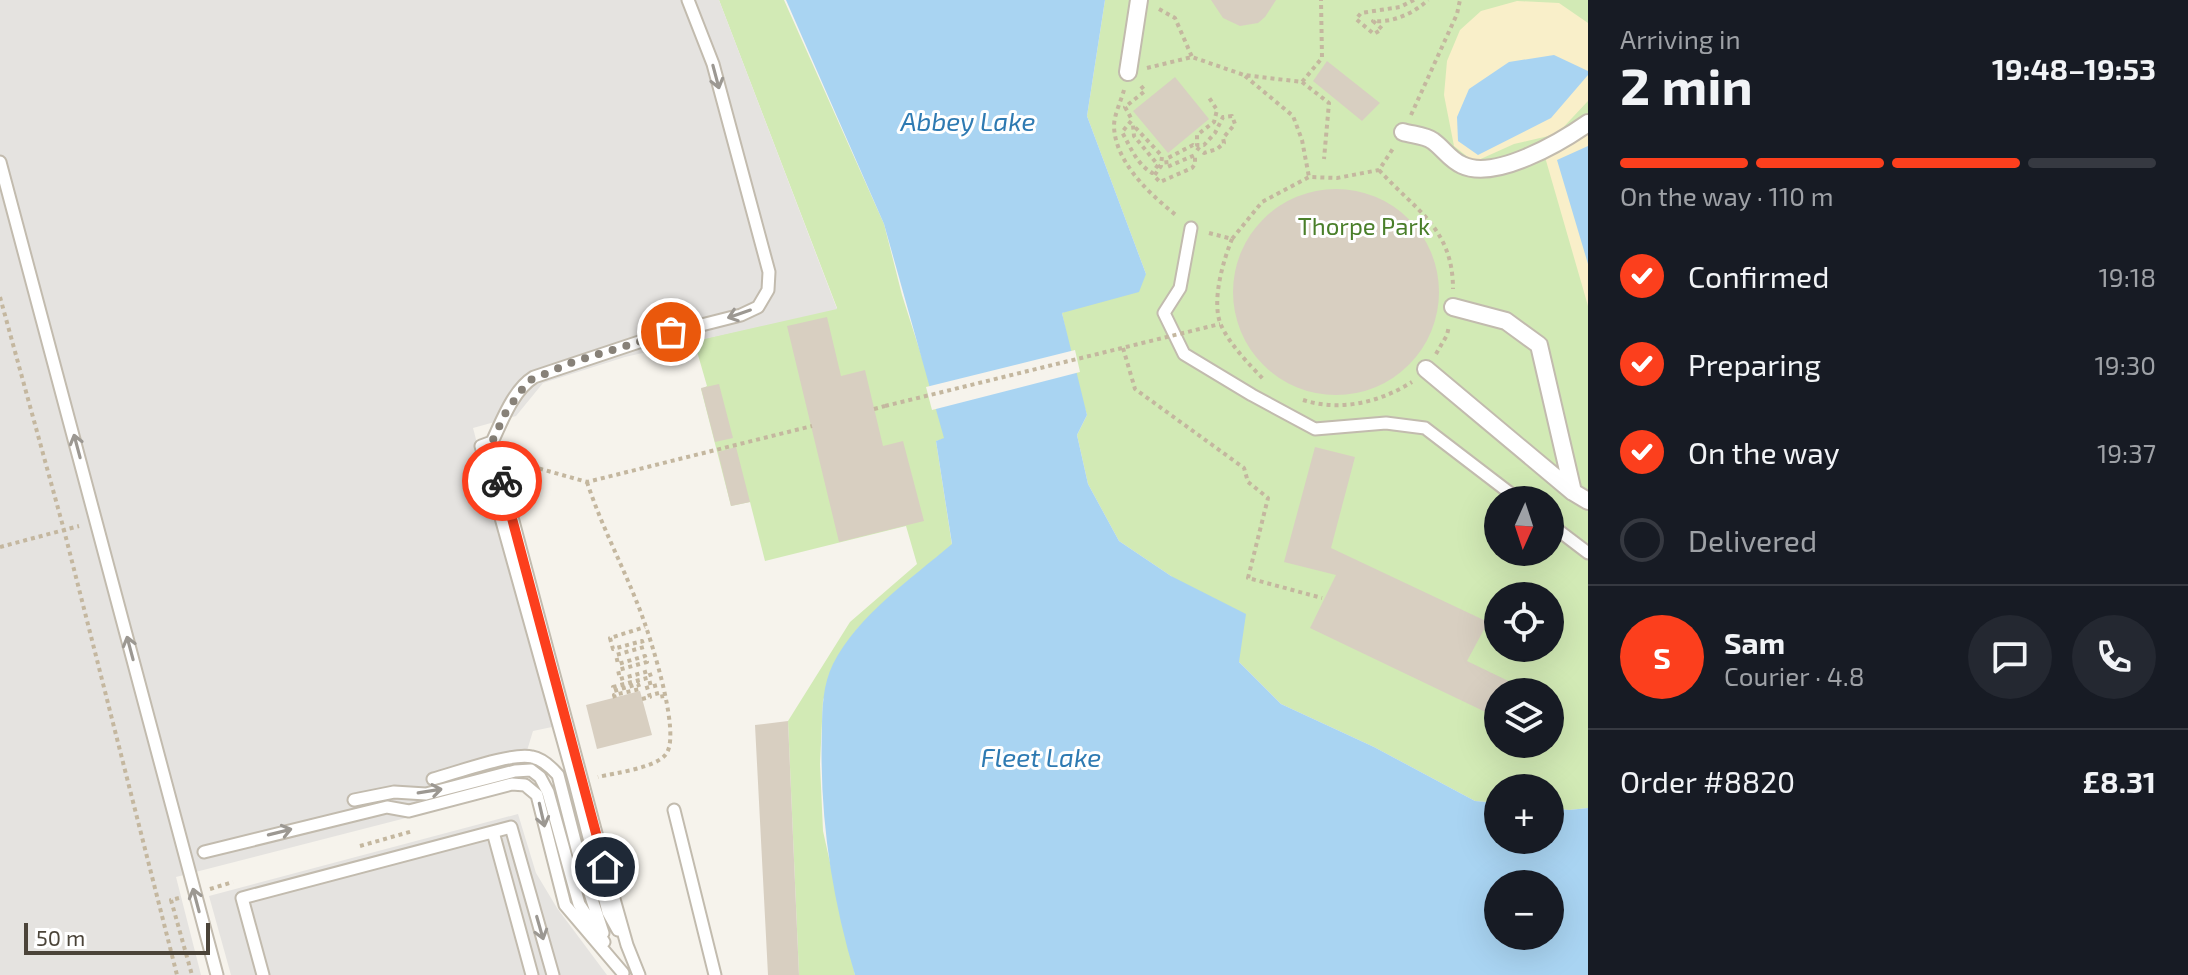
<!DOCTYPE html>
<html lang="en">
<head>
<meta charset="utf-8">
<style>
  :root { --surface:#171b24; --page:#242831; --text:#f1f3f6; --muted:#9ea1a6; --line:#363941; --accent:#fc3f1d }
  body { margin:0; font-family:"Exo 2",sans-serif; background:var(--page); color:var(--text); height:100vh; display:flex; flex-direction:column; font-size:30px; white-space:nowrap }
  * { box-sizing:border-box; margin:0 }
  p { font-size:26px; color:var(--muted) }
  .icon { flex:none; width:44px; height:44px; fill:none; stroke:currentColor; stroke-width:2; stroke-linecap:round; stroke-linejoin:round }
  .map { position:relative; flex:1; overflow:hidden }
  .panel { display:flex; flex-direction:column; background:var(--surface); width:600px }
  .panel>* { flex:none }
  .needle { width:52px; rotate:183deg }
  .tools { position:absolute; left:1484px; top:486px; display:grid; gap:16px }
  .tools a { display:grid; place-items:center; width:80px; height:80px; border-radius:50%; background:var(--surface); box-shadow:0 8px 32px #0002; font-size:40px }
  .scale { position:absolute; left:24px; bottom:20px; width:186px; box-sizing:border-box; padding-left:8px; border:4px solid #4b4439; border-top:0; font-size:22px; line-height:28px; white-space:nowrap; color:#4b4439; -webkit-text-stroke:6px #fff; paint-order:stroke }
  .pin { position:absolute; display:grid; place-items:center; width:68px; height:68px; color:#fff; margin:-34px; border:4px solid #fff; border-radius:50%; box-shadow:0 2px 8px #0007 }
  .courier { position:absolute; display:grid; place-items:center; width:80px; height:80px; margin:-40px; border:6px solid #fc3f1d; border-radius:50%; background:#fff; color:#222; box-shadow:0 2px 10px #0007 }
  .summary em { font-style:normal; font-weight:700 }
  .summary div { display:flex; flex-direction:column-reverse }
  .summary { display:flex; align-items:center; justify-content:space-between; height:136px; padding:0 32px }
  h1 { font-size:52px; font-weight:700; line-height:60px }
  .bar { display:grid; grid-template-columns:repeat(4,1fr); gap:12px 8px; align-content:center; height:96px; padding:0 32px }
  .bar i { height:10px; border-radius:6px; background:var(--line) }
  .bar .selected { background:var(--accent) }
  .bar p { grid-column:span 4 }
  .line { display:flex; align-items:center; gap:20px; padding:0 32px; border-top:2px solid var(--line) }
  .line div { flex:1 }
  .round { display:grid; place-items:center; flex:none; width:84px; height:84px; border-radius:42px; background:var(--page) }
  ol { padding:0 32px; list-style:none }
  li { display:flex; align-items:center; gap:24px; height:88px }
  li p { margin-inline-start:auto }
  li .icon { padding:8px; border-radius:50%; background:var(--accent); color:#fff; stroke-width:4 }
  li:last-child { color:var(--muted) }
  li i { width:44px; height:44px; border:4px solid var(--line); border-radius:50% }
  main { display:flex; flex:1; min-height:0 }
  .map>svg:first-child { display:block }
  .green { fill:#d2eab5; fill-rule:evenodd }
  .sand { fill:#f9efc9 }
  .parking { fill:#e5e3e0 }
  .water { fill:#a9d4f2; fill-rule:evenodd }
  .pier { fill:#f6f3ec }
  .building { fill:#d8cfc1 }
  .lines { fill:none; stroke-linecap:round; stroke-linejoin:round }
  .service-casing { stroke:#c2bbae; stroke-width:15 }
  .pedestrian-casing { stroke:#c2bbae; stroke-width:20 }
  .path { stroke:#c4b79f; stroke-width:4; stroke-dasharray:4 4; stroke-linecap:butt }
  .service { stroke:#fff; stroke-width:11 }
  .pedestrian { stroke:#fff; stroke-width:16 }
  .path-bridge { stroke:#c4b79f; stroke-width:4; stroke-dasharray:4 4; stroke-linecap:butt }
  .oneway { stroke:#9c9892 }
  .done { stroke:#878178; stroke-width:8; stroke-dasharray:0 14.4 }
  .route { stroke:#fc3f1d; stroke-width:10 }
  .labels { text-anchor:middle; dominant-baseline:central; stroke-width:6; stroke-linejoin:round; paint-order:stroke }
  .park-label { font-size:24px; fill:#4a7f2a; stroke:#fff }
  .water-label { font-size:26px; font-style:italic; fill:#2e7ab2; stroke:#fff }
</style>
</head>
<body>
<main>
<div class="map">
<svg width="1588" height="975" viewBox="0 0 1588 975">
  <rect width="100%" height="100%" fill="#f6f3ec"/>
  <path class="green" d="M719 0H784L884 224 902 295 931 386 1070 351 1062 313 1146 274 1087 116 1105 0H1588V808L1569 810 1550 808V788H1498V803L1475 801 1374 747 1281 704 1239 662 1171 576 1119 541 1088 484 1077 435 1087 415 1083 402 936 441 952 545 900 588 857 629 823 700 820 764 823 831 855 975H799L788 721 850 622 917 564 906 526 765 561 750 502 731 506 701 389 707 386 694 341 837 308ZM1498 500H1550V552H1498ZM1498 596H1550V648H1498ZM1498 692H1550V744H1498Z"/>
  <path class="sand" d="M1517 1 1559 3 1588 23V101L1557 134 1514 144 1474 162 1454 146 1444 95 1447 61 1460 30 1481 11Z
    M1588 128V306L1545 157Z"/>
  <path class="parking" d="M0 0H719L837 309 625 357 543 383 516 416 473 428 552 727 533 731 515 790 176 877 201 975H0Z
    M518 814 536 873 557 908 607 975H231L209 896Z"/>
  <path class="water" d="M786 0H1105L1087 116 1146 274 1139 292 1062 313 1087 415 1077 435 1088 484 1119 541 1171 576 1246 614 1239 662 1281 704 1374 747 1475 801 1498 803V840H1550V808L1569 810 1588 808V975H855C831 895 819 812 822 729 822 708 823 684 833 664 858 615 911 579 952 544L936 441 944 438 884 224ZM1498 884H1550V936H1498Z
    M1554 55 1588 71V75L1551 118 1478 155 1458 141 1457 117 1469 89 1509 62Z
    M1588 146V264L1557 160Z"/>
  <path class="pier" d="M1075 350 1080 372 932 410 926 387Z"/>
  <path class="building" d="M1211 0H1276L1265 17 1258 23 1240 26 1223 18Z
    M1327 61 1380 103 1362 121 1313 81Z
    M1175 77 1209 119 1168 153 1133 111Z
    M1233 292a103 103 0 1 1 206 0a103 103 0 1 1-206 0Z
    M827 317 841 376 865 370 883 446 903 441 924 521 839 542 787 326Z
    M719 384 733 438 715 442 701 388Z
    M736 447 750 502 731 506 718 452Z
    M1315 447 1355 457 1331 548 1488 622 1467 661 1531 692H1498V718L1310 628 1336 575 1284 562Z
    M640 691 652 735 597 749 586 705Z
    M788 721 799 975H768L755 725Z"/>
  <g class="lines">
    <g class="service-casing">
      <path id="service" d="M0 162 217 975
        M1191 228 1180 288 1164 313 1184 354 1252 395 1315 429 1386 423 1425 428 1519 500
        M492 442 481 446 575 783 608 912 618 930
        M1550 524 1588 553
        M433 779C456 773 512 752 532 757 543 759 551 767 558 775L583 872 603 933
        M354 800 394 792 426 794 515 771 531 770 540 777 548 792 579 904 604 942
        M674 810 715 975
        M493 832 532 975
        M204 852 387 807 409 811 512 784 525 785 537 795 565 905 623 973
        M263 975 242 898 511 827 553 975
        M639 975 627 945 605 867 492 442C502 421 513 390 534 377L654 337 741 315 758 307 768 290 769 272 713 64 688 0"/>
    </g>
    <g class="pedestrian-casing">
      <path id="pedestrian" d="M1128 72 1139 0
        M1403 132C1412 135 1425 135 1433 141 1443 148 1450 160 1462 165 1495 181 1561 142 1588 123
        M1453 307 1506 321 1539 345 1573 492
        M1426 369 1573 492 1588 501"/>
    </g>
    <path class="path" d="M1414 0 1400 7 1361 13 1356 19 1374 34 1382 29 1373 21C1393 23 1414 13 1428 0
      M1159 9 1175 18 1192 57
      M1147 68 1192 57 1244 75 1302 82 1322 58 1321 0
      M1245 76 1293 116 1302 140 1309 177
      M1302 82 1329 103 1324 159
      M1141 86 1145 91 1125 107 1132 120 1122 132C1131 148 1136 163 1152 173L1158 165 1134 136 1133 125 1162 156 1161 166 1154 176 1160 182 1192 168 1195 164V155L1167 167 1166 159 1193 145 1204 153 1217 149 1224 143 1223 138 1235 124 1232 116 1223 117 1215 133 1204 145H1197V135L1214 122 1217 110 1208 96
      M1124 90C1121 101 1114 115 1114 126 1115 163 1151 195 1177 216
      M1411 115 1457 14 1460 0
      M1379 170C1415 210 1453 228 1453 289
      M1209 233 1232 239 1262 202 1309 177 1337 178 1379 170 1394 147
      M1232 239C1223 261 1211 302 1221 325 1230 345 1249 364 1264 380
      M0 297 64 530 177 975
      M1123 348 1135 389 1244 468 1248 482 1268 498 1248 578 1322 598
      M1436 354 1447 335 1449 326
      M1303 400C1341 412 1380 402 1412 382
      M874 409 885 406
      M516 462 587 482 812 426
      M587 482C603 531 628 575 645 624 653 647 681 735 666 754 656 768 615 773 598 777
      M0 547 79 526
      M615 698 614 695 640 689 638 684 614 691 613 687 651 677 649 671 620 679 618 670 647 662 645 656 618 664 616 655 644 647 642 641 613 649 610 638 645 627
      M642 699 650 697 646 684 654 682 658 697 664 696
      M360 846 413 831
      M210 889 233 882
      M179 898 171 900 192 975"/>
    <use href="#service" class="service"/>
    <use href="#pedestrian" class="pedestrian"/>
    <path class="path-bridge" d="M885 406 1220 324"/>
  </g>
  <defs><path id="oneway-shaft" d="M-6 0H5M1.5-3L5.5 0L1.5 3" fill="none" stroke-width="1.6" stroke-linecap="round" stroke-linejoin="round" transform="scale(2)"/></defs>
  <g class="oneway">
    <use href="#oneway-shaft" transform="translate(716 77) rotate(75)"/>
    <use href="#oneway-shaft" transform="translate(739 314) rotate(161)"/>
    <use href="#oneway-shaft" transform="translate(77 446) rotate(-105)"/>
    <use href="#oneway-shaft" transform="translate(130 648) rotate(-105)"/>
    <use href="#oneway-shaft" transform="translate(430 791) rotate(-9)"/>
    <use href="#oneway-shaft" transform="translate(542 815) rotate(77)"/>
    <use href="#oneway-shaft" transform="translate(280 832) rotate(-14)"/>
    <use href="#oneway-shaft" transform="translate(196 900) rotate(-105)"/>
    <use href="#oneway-shaft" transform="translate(540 928) rotate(74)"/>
  </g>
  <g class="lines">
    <path class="done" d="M502 481 492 442 506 412 528 381 573 362 671 332"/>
    <path class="route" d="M502 481 605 867"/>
  </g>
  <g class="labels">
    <g class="park-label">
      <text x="1364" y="225">Thorpe Park</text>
    </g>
    <g class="water-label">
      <text x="968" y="120">Abbey Lake</text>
      <text x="1041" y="756">Fleet Lake</text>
    </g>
  </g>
</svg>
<div class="tools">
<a><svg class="needle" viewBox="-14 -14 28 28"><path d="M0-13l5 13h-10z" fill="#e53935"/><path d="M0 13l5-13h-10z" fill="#9ea1a6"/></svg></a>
<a><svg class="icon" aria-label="locate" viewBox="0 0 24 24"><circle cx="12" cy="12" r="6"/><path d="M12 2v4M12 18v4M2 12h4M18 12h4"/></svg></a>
<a><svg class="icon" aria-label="layers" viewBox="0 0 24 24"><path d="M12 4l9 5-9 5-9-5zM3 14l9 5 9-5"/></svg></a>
<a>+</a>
<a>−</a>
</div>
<div class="scale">50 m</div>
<div class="pin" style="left:671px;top:332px;background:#ea580c"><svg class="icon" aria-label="bag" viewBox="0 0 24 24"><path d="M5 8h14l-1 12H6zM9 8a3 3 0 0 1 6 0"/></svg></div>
<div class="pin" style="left:605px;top:867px;background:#1f2937"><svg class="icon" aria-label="home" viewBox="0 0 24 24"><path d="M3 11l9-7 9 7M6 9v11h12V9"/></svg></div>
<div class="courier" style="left:502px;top:481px"><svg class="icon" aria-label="bike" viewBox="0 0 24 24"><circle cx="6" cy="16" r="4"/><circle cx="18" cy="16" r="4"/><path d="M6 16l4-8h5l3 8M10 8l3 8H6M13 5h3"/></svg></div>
</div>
<section class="panel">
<div class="summary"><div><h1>2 min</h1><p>Arriving in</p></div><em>19:48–19:53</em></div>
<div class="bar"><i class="selected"></i><i class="selected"></i><i class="selected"></i><i></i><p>On the way · 110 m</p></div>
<ol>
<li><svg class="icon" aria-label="check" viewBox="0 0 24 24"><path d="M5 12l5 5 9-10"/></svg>Confirmed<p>19:18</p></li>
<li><svg class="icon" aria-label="check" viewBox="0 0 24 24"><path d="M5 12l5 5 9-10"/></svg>Preparing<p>19:30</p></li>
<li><svg class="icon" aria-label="check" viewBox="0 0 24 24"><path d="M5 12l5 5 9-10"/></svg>On the way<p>19:37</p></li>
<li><i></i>Delivered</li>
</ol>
<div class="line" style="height:144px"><b class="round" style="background:var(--accent);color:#fff">S</b><div><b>Sam</b><p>Courier · 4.8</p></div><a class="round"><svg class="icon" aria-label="chat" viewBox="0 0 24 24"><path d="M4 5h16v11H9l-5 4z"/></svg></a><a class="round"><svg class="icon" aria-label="phone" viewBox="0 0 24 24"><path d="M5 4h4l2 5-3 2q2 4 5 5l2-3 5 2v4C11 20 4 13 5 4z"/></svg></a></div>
<div class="line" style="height:104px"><div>Order #8820</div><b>£8.31</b></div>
</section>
</main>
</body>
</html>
